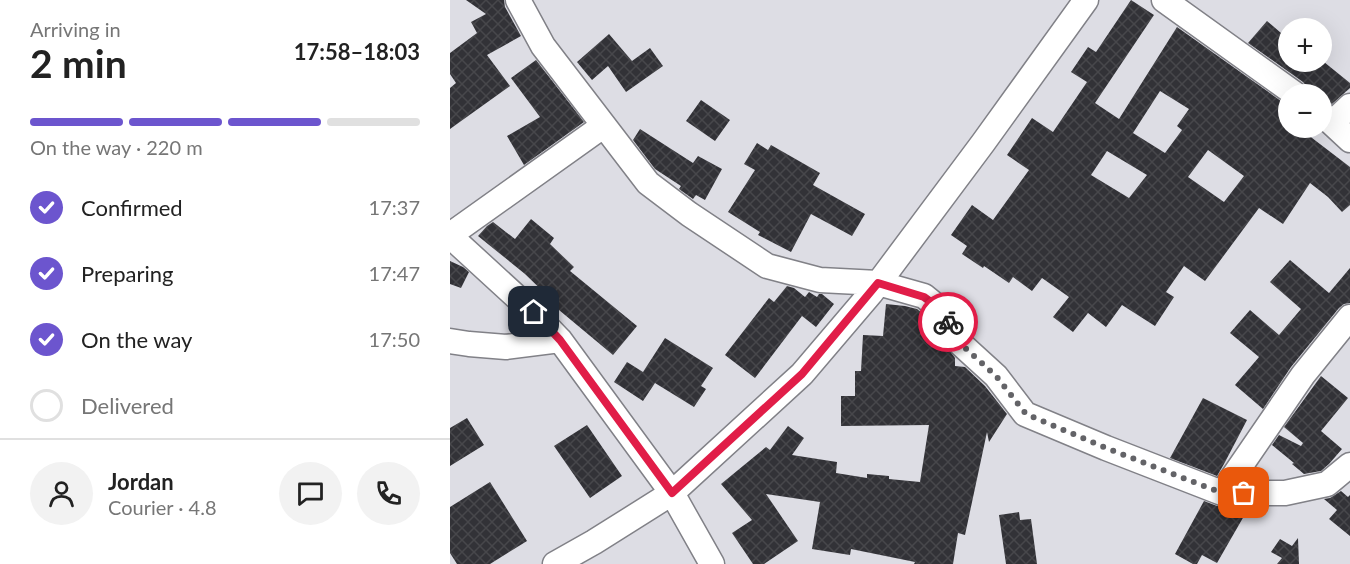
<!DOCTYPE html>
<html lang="en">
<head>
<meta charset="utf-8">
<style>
  :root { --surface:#fff; --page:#f2f2f2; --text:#222; --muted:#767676; --line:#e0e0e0; --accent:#6c55ce }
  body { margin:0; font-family:Lato,sans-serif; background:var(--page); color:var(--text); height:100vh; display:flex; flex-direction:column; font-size:22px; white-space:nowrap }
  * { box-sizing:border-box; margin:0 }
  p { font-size:20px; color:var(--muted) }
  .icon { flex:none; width:33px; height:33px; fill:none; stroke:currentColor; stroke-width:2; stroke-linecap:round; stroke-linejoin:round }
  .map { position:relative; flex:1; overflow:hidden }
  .sheet { display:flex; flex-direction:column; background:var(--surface); width:450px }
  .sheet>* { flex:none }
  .controls { position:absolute; left:828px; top:18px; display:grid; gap:12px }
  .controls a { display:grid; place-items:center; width:54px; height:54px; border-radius:50%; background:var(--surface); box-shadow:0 6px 24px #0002; font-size:30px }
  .pin { position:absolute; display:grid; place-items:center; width:51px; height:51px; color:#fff; margin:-26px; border-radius:12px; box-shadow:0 3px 9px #0006 }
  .courier { position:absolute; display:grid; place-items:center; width:60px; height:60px; margin:-30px; border:4px solid #e11d48; border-radius:50%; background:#fff; color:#222; box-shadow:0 2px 8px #0007 }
  .summary em { font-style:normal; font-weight:700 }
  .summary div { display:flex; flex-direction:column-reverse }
  .summary { display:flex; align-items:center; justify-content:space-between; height:102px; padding:0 30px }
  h1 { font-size:39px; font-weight:700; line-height:45px }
  .bar { display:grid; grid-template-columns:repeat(4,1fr); gap:9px 6px; align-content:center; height:72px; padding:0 30px }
  .bar i { height:8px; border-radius:4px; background:var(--line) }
  .bar .active { background:var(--accent) }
  .bar p { grid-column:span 4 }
  .line { display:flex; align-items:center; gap:15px; padding:0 30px; border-top:2px solid var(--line) }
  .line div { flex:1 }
  .round { display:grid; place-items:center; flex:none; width:63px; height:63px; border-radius:32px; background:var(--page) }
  ol { padding:0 30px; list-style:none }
  li { display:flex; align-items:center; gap:18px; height:66px }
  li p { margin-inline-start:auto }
  li .icon { padding:6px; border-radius:50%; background:var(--accent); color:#fff; stroke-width:4 }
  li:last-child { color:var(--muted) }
  li i { width:33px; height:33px; border:3px solid var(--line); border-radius:50% }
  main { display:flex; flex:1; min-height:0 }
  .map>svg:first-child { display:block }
  .building { fill:url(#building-cross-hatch); fill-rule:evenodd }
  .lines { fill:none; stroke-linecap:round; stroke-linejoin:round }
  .minor-casing { stroke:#818187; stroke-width:27 }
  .minor { stroke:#fff; stroke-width:24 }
  .done { stroke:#636367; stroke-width:6; stroke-dasharray:0 10.8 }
  .route { stroke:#e11d48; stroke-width:8 }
</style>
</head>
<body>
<main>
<section class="sheet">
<div class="summary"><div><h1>2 min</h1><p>Arriving in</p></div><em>17:58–18:03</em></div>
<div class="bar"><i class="active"></i><i class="active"></i><i class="active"></i><i></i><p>On the way · 220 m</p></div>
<ol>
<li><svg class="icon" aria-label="check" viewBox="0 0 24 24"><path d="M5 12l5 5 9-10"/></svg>Confirmed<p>17:37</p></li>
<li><svg class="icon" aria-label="check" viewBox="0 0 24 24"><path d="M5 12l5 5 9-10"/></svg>Preparing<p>17:47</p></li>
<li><svg class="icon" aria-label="check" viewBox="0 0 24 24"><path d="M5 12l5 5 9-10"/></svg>On the way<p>17:50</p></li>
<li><i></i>Delivered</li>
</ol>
<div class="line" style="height:108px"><a class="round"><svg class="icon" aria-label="person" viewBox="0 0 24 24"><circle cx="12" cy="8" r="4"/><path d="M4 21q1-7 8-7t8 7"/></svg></a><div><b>Jordan</b><p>Courier · 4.8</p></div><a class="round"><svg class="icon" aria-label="chat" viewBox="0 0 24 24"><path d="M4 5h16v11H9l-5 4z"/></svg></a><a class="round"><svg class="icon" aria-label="phone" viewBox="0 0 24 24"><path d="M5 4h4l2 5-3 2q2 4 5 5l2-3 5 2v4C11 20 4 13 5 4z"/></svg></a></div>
</section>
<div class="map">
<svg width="900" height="564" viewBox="0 0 900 564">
  <defs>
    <pattern id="building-cross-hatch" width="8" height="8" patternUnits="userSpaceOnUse" patternTransform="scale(1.5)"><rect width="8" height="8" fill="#323237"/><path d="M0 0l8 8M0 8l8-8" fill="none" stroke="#47474b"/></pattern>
  </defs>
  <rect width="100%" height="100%" fill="#dddde4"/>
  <path class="building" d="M16 0H54L55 7 71 36 37 55 60 86 0 129V88L6 83 0 74V53L27 33 21 22 36 14Z
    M681 0 704 15 645 103 669 119 727 27 838 106V128H849L900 167V205L892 212 878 197 860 183 833 224 809 208 755 281 734 266 716 292 724 297 705 326 672 305 656 327 638 313 623 332 603 317 619 297 592 278 582 291 563 277 559 283 534 266 533 268 512 254 517 246 501 235 522 205 543 220 579 170 557 155 582 118 603 132 637 82 621 72 638 47 646 52ZM710 91 739 109 727 126 732 130 715 153 683 133ZM758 150 794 176 774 202 738 177ZM657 151 697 175 679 198 641 175Z
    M817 21 838 39V62H874L900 83V88L882 104 863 89 859 93 858 88 853 82 798 43Z
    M159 34 182 61 200 48 213 66 176 92 158 66 142 80 127 62Z
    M86 60 134 122 74 165 57 136 90 117 61 78Z
    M251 100 280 120 265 141 236 121Z
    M190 129 243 163 248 156 272 169 255 200 246 195 243 199 229 189 231 186 205 169 183 140Z
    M307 143 318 150 321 145 370 173 363 185 415 214 402 236 361 214 341 252 308 235 310 232 278 212 305 170 294 164Z
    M81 219 104 238 100 244 124 267 120 271 187 326 163 355 103 305 105 303 75 274 28 236 37 226 43 222 65 239Z
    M840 260 879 293 900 268V303L894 304 889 308 841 367 813 409 785 385 809 357 780 333 800 310 829 335 851 309 820 282Z
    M0 261 13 267 19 272 11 288 0 284Z
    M337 286 344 288 355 297 359 292 367 297 369 294H372L384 304 366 327 352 316 305 378 275 355 319 298 324 302Z
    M436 304 455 306 467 309 479 319 482 323 481 346 497 347 505 358V366L515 367 535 386 557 414 539 442 537 432 515 535 508 533 503 564H464L465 562 401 549 400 555 362 549 370 502 316 494 348 541 314 564H303L282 533 302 520 271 484 316 447 320 450 338 426 354 438 342 455 387 462 386 473 417 478V474L439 476V479L470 482 479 425 391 426V396H405V371H411L413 335 433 336Z
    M215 338 263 368 251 386 256 389 244 407 205 383 193 401 164 382 177 362 193 372Z
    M871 376 898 398 871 431 892 449 879 464 871 471 854 474 842 464 844 463 822 445 829 435 851 446 853 443 834 427Z
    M753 398 797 420 774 464 767 476 720 458Z
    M17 418 34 445 0 466V428Z
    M137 425 172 476 140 498 104 446Z
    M40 482 77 541 40 564H7L0 553V507Z
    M891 491 898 497 900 495V536L879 519 887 510 874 499 880 498Z
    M754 501 767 506 777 507 794 516 767 563 752 555 747 564H743L725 554Z
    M569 512 570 520 581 519 587 564H556L549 515Z
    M848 538 849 564H827L832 558 821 552 830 539 842 546Z"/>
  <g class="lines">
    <g class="minor-casing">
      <path id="minor" d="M68 0 93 46 198 183 239 214 317 266 370 280 428 283 474 296 490 309 512 345 546 376 575 414 656 448 772 493H835L877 484 900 465
        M714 0 845 94
        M872 114 900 140
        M882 123 900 106
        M0 235 153 126
        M0 236 84 313 110 340 222 493 262 564
        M0 341 19 344 56 347 110 340
        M772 493 853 375 900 317
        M105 564 144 542 222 493 352 374 421 293 533 143 636 0"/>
    </g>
    <use href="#minor" class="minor"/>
  </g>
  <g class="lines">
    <path class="done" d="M498 322 512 345 546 376 576 414 656 448 772 493H794"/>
    <path class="route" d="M84 312 110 340 222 493 352 374 428 283 474 297 490 309 498 322"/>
  </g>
</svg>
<div class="controls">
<a>+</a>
<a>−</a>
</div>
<div class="pin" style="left:794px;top:493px;background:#ea580c"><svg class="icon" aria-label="bag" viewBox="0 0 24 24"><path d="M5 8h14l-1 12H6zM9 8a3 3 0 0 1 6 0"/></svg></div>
<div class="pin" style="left:84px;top:312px;background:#1f2937"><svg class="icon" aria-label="home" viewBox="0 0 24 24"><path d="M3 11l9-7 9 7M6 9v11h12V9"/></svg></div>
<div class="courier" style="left:498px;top:322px"><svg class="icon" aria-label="bike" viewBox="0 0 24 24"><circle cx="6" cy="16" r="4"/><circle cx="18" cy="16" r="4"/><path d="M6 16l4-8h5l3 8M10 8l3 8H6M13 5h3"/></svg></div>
</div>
</main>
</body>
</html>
